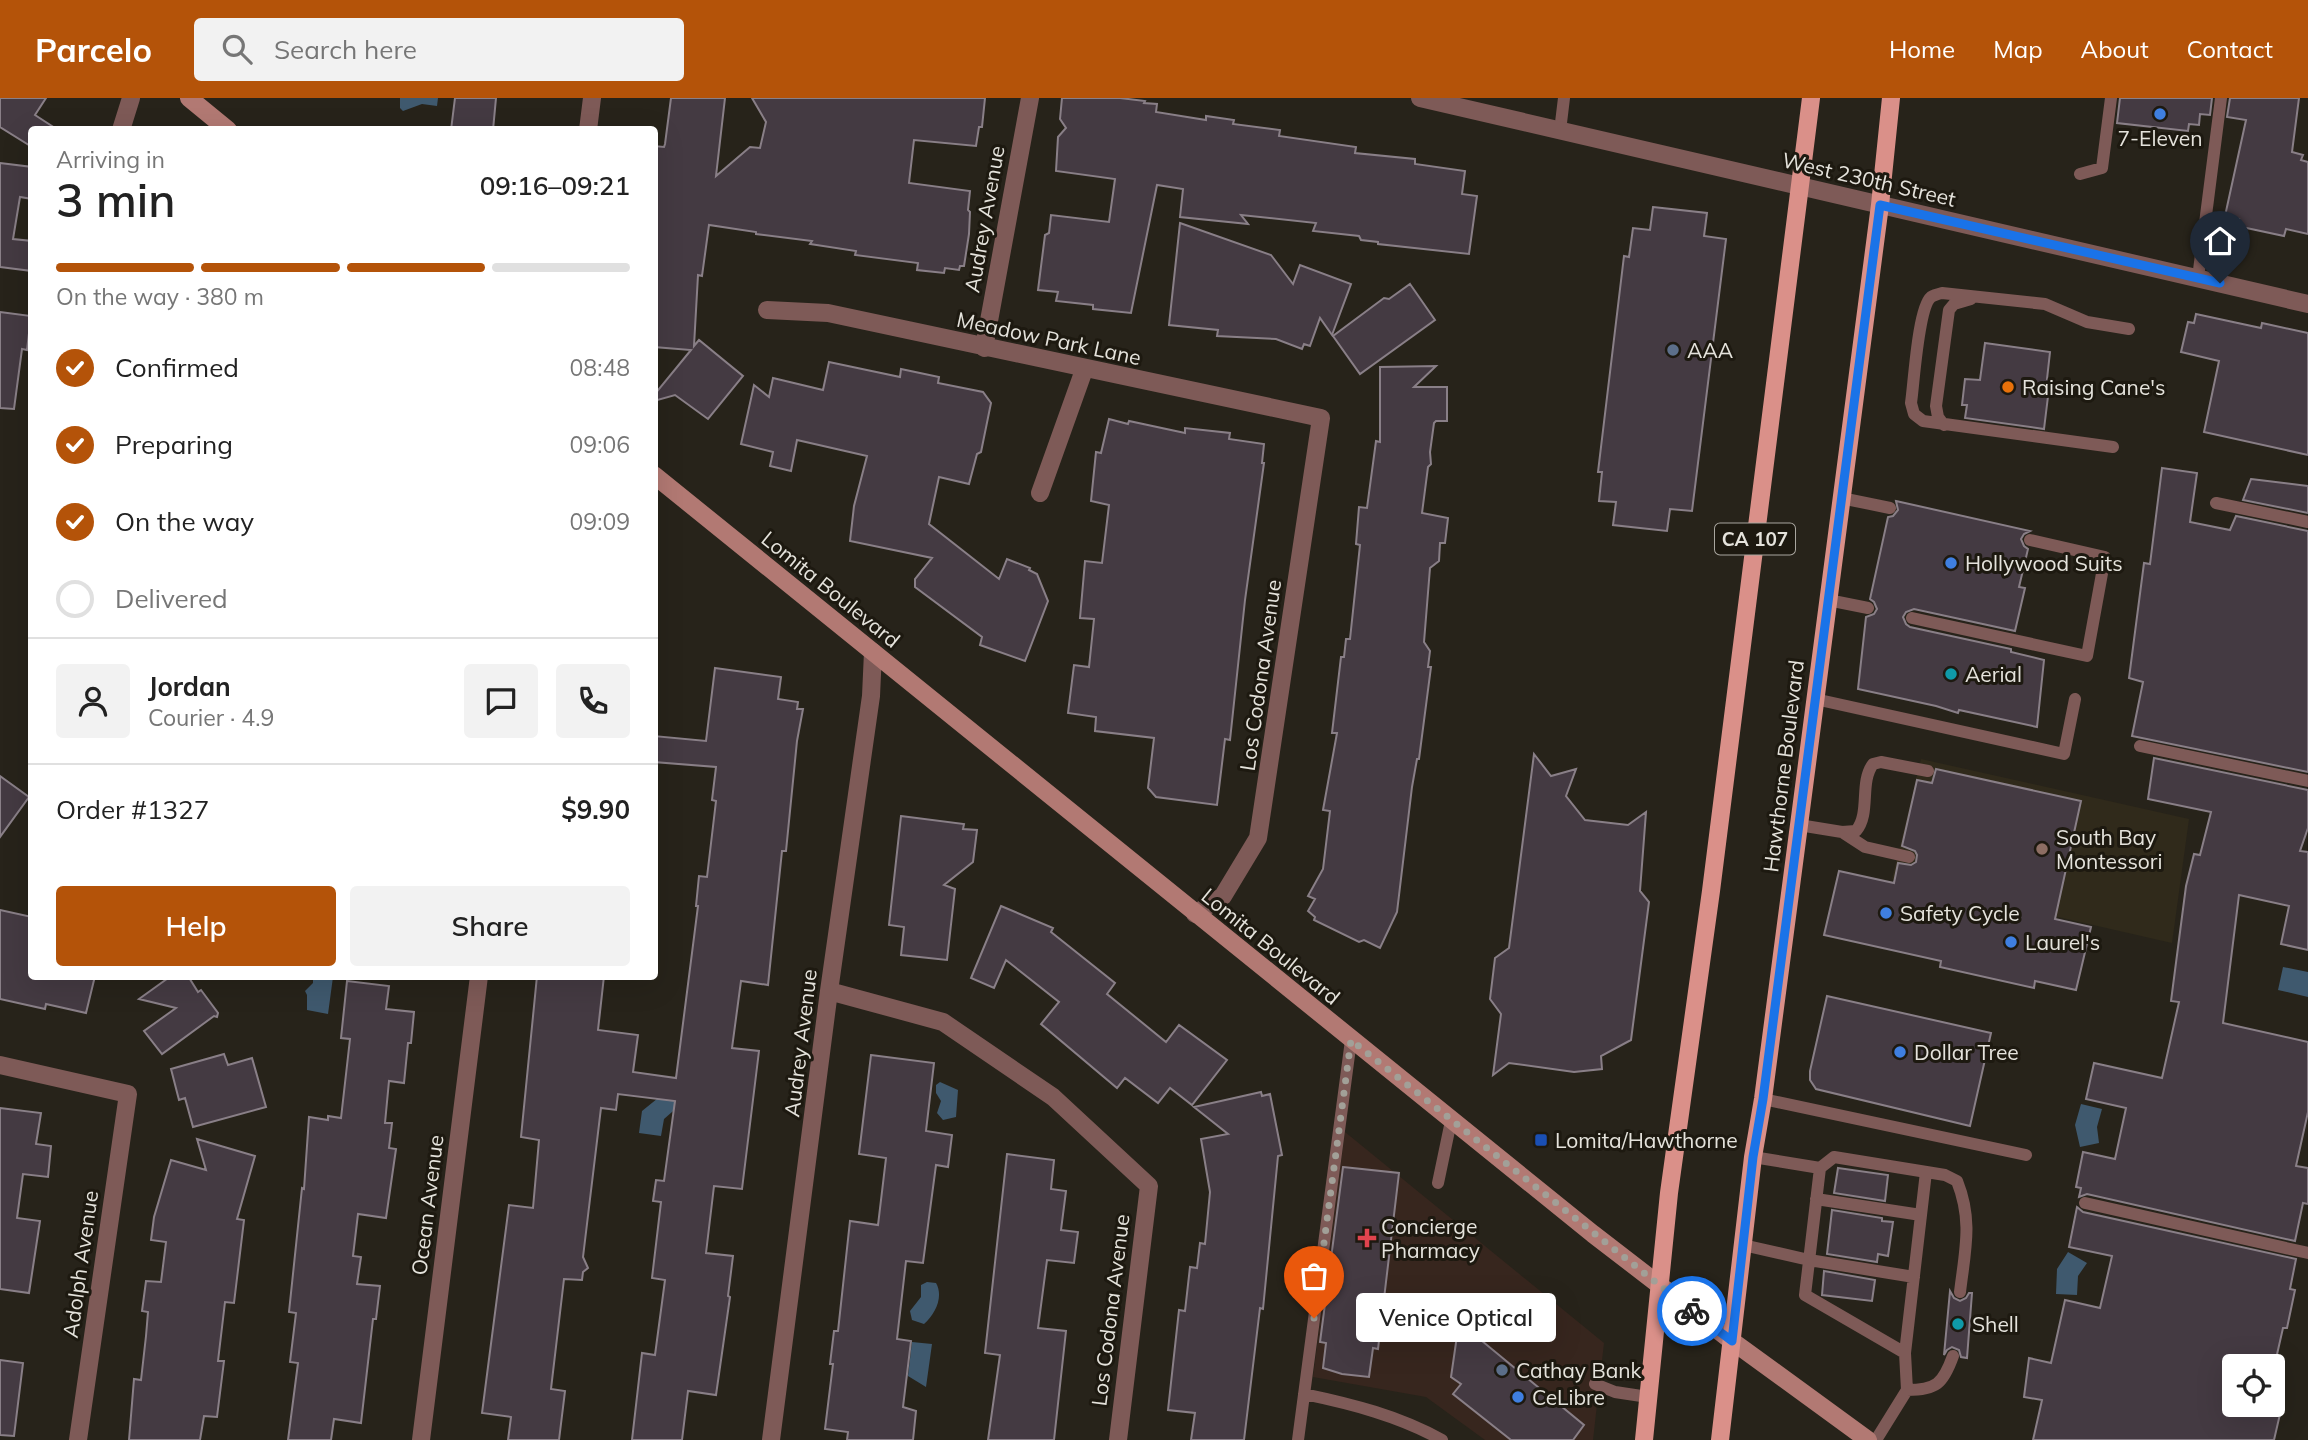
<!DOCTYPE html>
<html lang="en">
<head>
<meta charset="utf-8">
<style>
  :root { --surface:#fff; --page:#f2f2f2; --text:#222; --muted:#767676; --line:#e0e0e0; --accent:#b45309 }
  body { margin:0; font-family:Mulish,sans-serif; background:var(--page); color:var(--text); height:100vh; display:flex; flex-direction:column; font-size:26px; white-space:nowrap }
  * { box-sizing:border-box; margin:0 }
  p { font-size:23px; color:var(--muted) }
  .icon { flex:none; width:38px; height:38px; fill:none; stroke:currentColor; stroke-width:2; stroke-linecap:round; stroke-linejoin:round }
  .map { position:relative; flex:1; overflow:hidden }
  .sheet { position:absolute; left:28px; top:28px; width:630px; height:854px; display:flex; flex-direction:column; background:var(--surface); border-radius:7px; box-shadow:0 7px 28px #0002 }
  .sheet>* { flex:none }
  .fabs { position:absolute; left:2222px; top:1256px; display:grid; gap:14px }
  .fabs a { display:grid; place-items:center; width:63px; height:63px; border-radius:7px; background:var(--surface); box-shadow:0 7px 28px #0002; font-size:35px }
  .pin { position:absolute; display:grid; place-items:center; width:60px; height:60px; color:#fff; margin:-72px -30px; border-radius:50% 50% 50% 0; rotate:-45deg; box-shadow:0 0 7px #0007 }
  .pin .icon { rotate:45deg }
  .courier { position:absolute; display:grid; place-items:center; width:70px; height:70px; margin:-35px; border:5px solid #1a73e8; border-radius:50%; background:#fff; color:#222; box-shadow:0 2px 9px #0007 }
  .bubble { position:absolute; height:49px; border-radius:7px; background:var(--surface); box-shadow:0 7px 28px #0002; font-size:23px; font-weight:600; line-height:49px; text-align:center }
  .head em { font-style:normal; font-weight:600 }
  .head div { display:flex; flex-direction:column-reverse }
  .head { display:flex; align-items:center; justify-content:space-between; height:119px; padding:0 28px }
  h1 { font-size:46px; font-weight:600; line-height:52px }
  .bar { display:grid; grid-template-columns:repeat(4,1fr); gap:10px 7px; align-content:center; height:84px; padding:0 28px }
  .bar i { height:9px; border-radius:5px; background:var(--line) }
  .bar .current { background:var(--accent) }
  .bar p { grid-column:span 4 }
  .line { display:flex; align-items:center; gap:18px; padding:0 28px; border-top:2px solid var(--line) }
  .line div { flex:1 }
  .round { display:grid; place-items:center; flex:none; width:74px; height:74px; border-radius:7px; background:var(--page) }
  ol { padding:0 28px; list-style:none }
  li { display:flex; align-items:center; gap:21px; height:77px }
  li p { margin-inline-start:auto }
  li .icon { padding:7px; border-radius:50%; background:var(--accent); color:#fff; stroke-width:4 }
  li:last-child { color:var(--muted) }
  li i { width:38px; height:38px; border:4px solid var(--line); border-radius:50% }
  .action { display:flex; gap:14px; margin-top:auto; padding:14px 28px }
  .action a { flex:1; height:80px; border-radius:7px; background:var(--accent); color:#fff; font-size:28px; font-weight:600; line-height:80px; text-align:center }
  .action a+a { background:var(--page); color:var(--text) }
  header { display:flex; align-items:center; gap:42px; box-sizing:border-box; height:98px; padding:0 35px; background:var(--accent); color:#fff }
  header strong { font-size:33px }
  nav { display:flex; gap:38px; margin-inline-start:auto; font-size:24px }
  .search { width:490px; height:63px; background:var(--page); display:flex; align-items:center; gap:18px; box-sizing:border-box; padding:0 24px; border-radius:7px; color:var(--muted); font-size:26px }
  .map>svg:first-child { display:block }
  .commercial { fill:#37261e }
  .built { fill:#302a1b }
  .water { fill:#3f596e }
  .building { fill:#443a42; stroke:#897f87; stroke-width:2 }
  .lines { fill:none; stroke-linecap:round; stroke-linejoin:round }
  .service { stroke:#7e5a57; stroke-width:12 }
  .minor { stroke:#7e5a57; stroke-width:18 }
  .tertiary { stroke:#7e5a57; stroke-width:18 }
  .secondary { stroke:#b27973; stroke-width:18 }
  .primary { stroke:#da9089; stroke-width:18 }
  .done { stroke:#a2a098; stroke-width:7; stroke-dasharray:0 12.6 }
  .route { stroke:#1a73e8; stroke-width:9 }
  .shop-dot { fill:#3f7fe0; stroke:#1d1910; stroke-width:2.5 }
  .service-dot { fill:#5c6f8a; stroke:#1d1910; stroke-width:2.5 }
  .food-dot { fill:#e8710a; stroke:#1d1910; stroke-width:2.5 }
  .culture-dot { fill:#0f9aa8; stroke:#1d1910; stroke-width:2.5 }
  .education-dot { fill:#8d6e63; stroke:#1d1910; stroke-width:2.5 }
  .transit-dot { fill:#1a4fb4; stroke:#1d1910; stroke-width:2.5 }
  .health-dot { fill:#e0444e; stroke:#1d1910; stroke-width:2.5 }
  .labels { text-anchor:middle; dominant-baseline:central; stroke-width:6; stroke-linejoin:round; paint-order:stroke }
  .shield { fill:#1d1910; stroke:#a9a69f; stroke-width:2 }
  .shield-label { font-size:19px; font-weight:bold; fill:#e5e3dc }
  .poi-label { font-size:21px; fill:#e5e3dc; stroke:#1d1910; text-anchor:start }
  .street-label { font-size:21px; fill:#e5e3dc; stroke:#1d1910 }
</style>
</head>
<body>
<header>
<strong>Parcelo</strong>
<div class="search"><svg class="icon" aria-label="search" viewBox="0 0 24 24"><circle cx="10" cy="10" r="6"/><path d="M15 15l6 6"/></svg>Search here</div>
<nav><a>Home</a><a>Map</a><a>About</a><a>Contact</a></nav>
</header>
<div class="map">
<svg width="2308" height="1342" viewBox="0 0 2308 1342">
  <rect width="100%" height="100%" fill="#27231a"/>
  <path class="commercial" d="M1345 1034 1604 1245 1593 1342H1485L1426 1299 1313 1279Z"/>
  <path class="built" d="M1921 661 2189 721 2172 845 1892 781Z"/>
  <path class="water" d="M400 0H438L437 8 422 6 403 13 400 10Z
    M2283 869 2308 874V899L2278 892Z
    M313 879H333L328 916 307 912V897L305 893 313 885Z
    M940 984 958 992 956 1019 943 1022 937 1015 941 1003 936 995V987Z
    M668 992 680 1007 664 1021 661 1038 639 1035 642 1013Z
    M2081 1006 2102 1011 2097 1029 2099 1045 2080 1049 2075 1027Z
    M2068 1154 2087 1165 2078 1178 2077 1197 2056 1196 2057 1171Z
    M927 1184 936 1185C944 1199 935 1216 924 1226L912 1222 910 1213 921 1199V1187Z
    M912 1244 932 1246 926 1289 908 1278Z"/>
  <path class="building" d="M0 0H46L35 17 58 32H32V49L0 29Z
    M455 0H496L493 32H451Z
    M671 0H725L716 78 750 49 760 50 766 24 752 0H985L982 29H979L976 48 914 42 909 85 970 93 968 112 970 114 969 136 964 168H960L959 172 945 170 944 175 917 172 918 165 855 157 856 153 810 146 812 143 756 136V134L709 127 702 178 698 177 694 248 699 242 743 278 708 321 675 297 654 303V297L691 252 654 249V48L664 49 665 46Z
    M1062 0H1120L1145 3 1144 5 1157 6 1156 14 1206 22V18L1234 22 1233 26 1280 32 1279 38 1356 49 1355 55 1415 61V66L1465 73 1462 96 1477 98 1469 156 1378 146V144L1361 142 1359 138 1313 133 1316 125 1241 117 1248 126 1180 119 1183 91 1157 87 1131 215 1093 211V207L1056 203 1058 194 1038 192 1045 137 1049 135 1051 117 1109 124 1115 81 1056 73 1058 39 1066 30 1060 21Z
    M2120 0H2212L2210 17 2200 16 2199 27 2189 26 2188 33 2117 25Z
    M2230 0H2299L2292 54 2303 57 2301 62 2308 64V136L2286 131 2284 138 2237 128 2239 121 2225 118 2246 22 2227 19Z
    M0 65 32 69V101L20 99 13 141 32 143V173L0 169Z
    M1653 109 1707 115 1704 138 1726 141 1692 413 1670 411 1667 433 1613 427 1616 404 1599 403 1602 374H1598L1624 158 1629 159 1633 130 1650 132Z
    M1180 125 1271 157 1293 186 1300 167 1351 186 1332 237 1320 220 1310 248 1304 246 1302 251 1276 241 1217 238 1218 232 1169 227Z
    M1410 186 1435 222 1360 276 1333 238 1384 200 1389 201Z
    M0 214 31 218 27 252 22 251 14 311 0 310Z
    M2196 216 2261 230 2262 225 2308 235V357L2204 334 2219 263 2181 254 2188 224 2194 225Z
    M1985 245 2050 254 2047 281 2050 282 2044 331 1965 320 1967 307H1962L1965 281 1980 282Z
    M829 264 900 279 901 271 939 279 938 285 983 294 991 305 981 354 977 356 969 386 939 379 929 426 999 481 1007 461 1030 470 1029 472 1037 476 1048 503 1025 563 980 547 982 539 915 489V481L932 460 850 443 854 408 867 358 797 342 791 373 770 368 773 354 741 346 754 287 769 299 773 280 823 292Z
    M1436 268 1414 289H1447V323H1436L1434 325 1430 354 1431 366 1428 369 1422 415 1448 420 1445 445H1440L1439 463 1430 470 1424 544 1430 553 1428 569H1431L1419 661H1417L1412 689 1397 814 1380 850 1364 842 1359 844 1314 822 1315 819 1308 813 1315 801 1308 798 1323 771 1330 713 1323 712 1337 635H1332L1341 559H1344L1346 541H1350L1360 447 1356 446 1359 409 1367 410 1376 343 1380 344V269Z
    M1109 321 1128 326 1129 323 1185 335V330L1230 335 1229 341 1264 346 1262 365H1264L1245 502 1230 642 1225 641 1217 707 1156 699 1148 690 1154 640 1095 633 1096 619 1068 615 1074 567 1089 569 1094 521 1080 520 1085 463 1102 465 1109 407 1091 403 1096 354 1101 355Z
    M2162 370 2197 375 2190 424 2230 432 2236 418 2308 433V674L2132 638 2143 584 2129 580 2144 465 2150 466Z
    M2251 381 2308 388V415L2243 402Z
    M1896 403 2030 433 2024 436 2021 441 2024 448 2028 451 2019 489 2025 490 2015 533 1914 511 1906 514 1903 519 1906 526 1910 529 2011 551V554L2044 562 2037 629 1959 612 1958 615 1936 608 1858 591 1866 519 1874 516 1877 511 1874 504 1870 501 1888 419 1893 418 1898 412Z
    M715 570 781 579 778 601 798 604 797 611H803L797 643 786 753H782L768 887 741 883 732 950 759 953 742 1091 714 1088 706 1155 733 1158 728 1198 730 1199 716 1297 688 1293 682 1342H632L642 1255 655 1257 665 1182 652 1180 661 1104 653 1103 656 1082 664 1083 675 1003 618 996 616 1012 601 1010 583 1159 588 1170 583 1174 582 1182 564 1181 551 1291 565 1293 559 1342H508L511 1319 482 1315 509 1107 533 1110 539 1042 521 1039 537 878H604L598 932 638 937 633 974 676 980 698 808H696L699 778 707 779 716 703 712 702 716 669 654 664V638L706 643Z
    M1534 656 1551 678 1576 671 1566 698 1585 722 1628 727 1646 714 1640 793 1649 804 1631 942 1601 958 1602 971 1574 974 1509 965 1493 977 1501 916 1490 901 1495 860 1509 850Z
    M2154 660 2308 692V730L2300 753 2308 754V852L2281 846 2289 808 2239 797 2223 925 2308 944V1014L2296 1068 2308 1070V1106L2303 1105 2295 1143 2087 1096 2079 1099 2081 1090 2076 1089 2083 1054 2115 1061 2126 1010 2086 1001 2094 965 2162 980 2179 904 2171 903 2186 788 2194 756 2200 757 2211 714 2148 701Z
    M1936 671 2081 703 2055 821 2091 829 2076 892 2035 883 2034 890 1940 869 1941 863 1824 837 1839 773 1894 785 1898 765 1911 767 1916 764 1917 757 1915 753 1902 748 1917 682 1932 685Z
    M0 678 29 699 0 739Z
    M901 718 964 726 963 731 977 732 973 764 944 787 955 791 947 862 901 857 904 829 889 827Z
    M1001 808 1053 830 1051 834 1115 885 1107 896 1166 944 1179 927 1227 962 1192 1007 1170 990 1158 1005 1125 980 1117 990 1041 926 1059 904 1006 862 994 890 971 880Z
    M0 812 32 819V878H95L86 915 46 906 45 911 0 901Z
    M171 878H188L198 894 201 892 218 915 217 919 214 918 162 956 144 933 176 910 139 901Z
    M347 883 389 888 386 911 414 914 411 945H408L404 985 389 983 385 1025H392L389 1050 396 1051 386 1120 358 1116 353 1158 361 1159 357 1186 380 1188 376 1221H373L361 1325 334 1321 331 1342H288L298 1265 290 1264 296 1215 289 1214 302 1090 304 1091 309 1019 328 1022V1018L341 1020 350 941 341 940Z
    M1827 898 1991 935 1970 1028 1816 991 1810 982V973Z
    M224 956 228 967 252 960 266 1009 193 1029 185 1000 179 1002 171 971Z
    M871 957 934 965 926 1033 952 1037 948 1069 936 1067 923 1165 906 1163 897 1241 911 1243 903 1309 916 1313 913 1342H847L848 1334 825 1331 833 1266H830L834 1233H838L850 1123 878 1127 886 1060 859 1056Z
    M1261 994 1262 998 1270 996 1282 1057 1278 1058 1263 1211 1260 1210 1244 1342H1191L1195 1315 1168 1312 1179 1212 1185 1213 1190 1169 1197 1170 1200 1145 1205 1146 1210 1094 1201 1041 1228 1036 1194 1009Z
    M0 1010 41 1015 36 1046 51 1048 48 1079 23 1076 17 1120 40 1123 29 1195 0 1191Z
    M197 1041 255 1058 237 1121 244 1122 234 1205 225 1204 218 1263H224L217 1319 204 1318 200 1342H129L134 1281 141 1282 146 1238 148 1214 142 1213 146 1183 161 1184 166 1144 151 1142 154 1119 171 1062 206 1072Z
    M1007 1056 1054 1062 1051 1091 1066 1093 1061 1132 1078 1134 1074 1165 1047 1162 1038 1230 1066 1233 1054 1342H988L1000 1257 985 1255Z
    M1343 1069 1399 1075 1378 1251 1373 1250 1369 1279 1342 1276 1323 1270 1326 1245 1320 1244Z
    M1838 1070 1888 1077 1885 1103 1834 1095Z
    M2077 1109 2083 1114 2296 1161 2290 1191 2295 1192 2287 1230H2283L2273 1274V1269H2235V1307H2266L2264 1313 2280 1316 2274 1342H2033L2042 1302 2024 1299 2029 1260 2051 1265 2065 1202 2100 1210 2112 1158 2069 1149Z
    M1832 1112 1882 1120V1123L1893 1124 1888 1158 1878 1156 1877 1164 1827 1156Z
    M1824 1173 1875 1182 1872 1203 1822 1197Z
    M1950 1193 1954 1200 1960 1203 1966 1200 1969 1195H1972L1967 1260 1961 1259 1959 1252 1952 1249 1947 1252 1944 1257Z
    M1459 1224 1584 1327 1573 1342H1511L1453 1296 1461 1286 1451 1279Z
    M0 1262 23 1265 14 1338 0 1337Z"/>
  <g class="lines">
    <path class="service" d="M1560 33 1564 0
      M2080 76 2102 70 2111 0
      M2198 180 2221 0
      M1944 327 1938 319 1936 308 1949 212 1954 206 1971 201
      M2113 349 1923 323 1914 316 1911 305C1914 285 1918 210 1931 199 1934 197 1938 196 1942 195L2045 206 2087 224 2129 231
      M1841 400 1890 410
      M2216 405 2308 424
      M1828 502 1868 510
      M1912 520 2087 558 2105 459 2030 442
      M1815 601 2064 656 2075 601
      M2140 648 2308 683
      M1799 727 1842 734 1856 733C1871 715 1859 685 1873 666L1881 664 1928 673
      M1842 734 1865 749 1909 759
      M1763 1001 2026 1057
      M1753 1059 1820 1070 1834 1059 1945 1077 1957 1083C1973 1123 1965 1152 1960 1194
      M1820 1070 1805 1197 1905 1255
      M1438 1085 1451 1023
      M1816 1101 1921 1117
      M2085 1105 2308 1155
      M1743 1147 1809 1162 1914 1179
      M1595 1286 1615 1294 1648 1299
      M1907 1292C1936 1292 1943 1286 1953 1258
      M1304 1296C1352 1306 1399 1318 1442 1342
      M1298 1342 1351 942
      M1876 1342 1907 1292 1905 1255 1926 1074"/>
    <path class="minor" d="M1420 0 2308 206
      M121 32 131 0
      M767 212 828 215 1321 320 1258 740 1223 798 1195 816
      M984 250 1030 0
      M1040 395 1084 272
      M829 893 943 924 1053 999 1149 1088 1118 1342
      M0 967 128 996 78 1342
      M771 1342 829 893 871 598 873 554"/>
    <path class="tertiary" d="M588 32 592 0
      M421 1342 479 878"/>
    <path class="secondary" d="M189 0 228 32
      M654 377 1593 1136 1732 1243 1868 1342"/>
    <path class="primary" d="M1644 1342 1669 1095 1711 793 1811 0
      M1720 1342 1753 1059 1763 1001 1799 727 1880 107 1891 0"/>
  </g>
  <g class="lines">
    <path class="done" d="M1314 1220 1351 942 1692 1213"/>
    <path class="route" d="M1692 1213 1732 1243 1753 1059 1763 1001 1880 107 2220 185"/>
  </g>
  <g class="shop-dot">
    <circle cx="2160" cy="16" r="7"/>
    <circle cx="1951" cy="465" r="7"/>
    <circle cx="1886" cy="815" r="7"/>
    <circle cx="2011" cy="844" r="7"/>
    <circle cx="1900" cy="954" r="7"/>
    <circle cx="1518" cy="1299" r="7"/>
  </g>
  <g class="service-dot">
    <circle cx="1673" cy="252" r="7"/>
    <circle cx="1502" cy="1272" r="7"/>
  </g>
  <circle class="food-dot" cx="2008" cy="289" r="7"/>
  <g class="culture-dot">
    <circle cx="1951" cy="576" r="7"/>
    <circle cx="1958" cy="1226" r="7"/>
  </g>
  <circle class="education-dot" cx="2042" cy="751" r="7"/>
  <rect class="transit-dot" x="1534" y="1035" width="14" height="14" rx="3.5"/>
  <path class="health-dot" d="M1363.5 1129.5h7v7h7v7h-7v7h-7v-7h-7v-7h7z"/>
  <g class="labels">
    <rect class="shield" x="1715" y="425.5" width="80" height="31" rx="5"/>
    <g class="shield-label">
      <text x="1755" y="441">CA 107</text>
    </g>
    <g class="poi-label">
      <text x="2160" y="40" text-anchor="middle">7-Eleven</text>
      <text x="1687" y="252">AAA</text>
      <text x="2022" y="289">Raising Cane's</text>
      <text x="1965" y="465">Hollywood Suits</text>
      <text x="1965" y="576">Aerial</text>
      <text x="2056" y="739">South Bay<tspan x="2056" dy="24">Montessori</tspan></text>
      <text x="1900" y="815">Safety Cycle</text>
      <text x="2025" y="844">Laurel's</text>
      <text x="1914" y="954">Dollar Tree</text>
      <text x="1555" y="1042">Lomita/Hawthorne</text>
      <text x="1381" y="1128">Concierge<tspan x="1381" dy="24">Pharmacy</tspan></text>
      <text x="1972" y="1226">Shell</text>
      <text x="1516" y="1272">Cathay Bank</text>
      <text x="1532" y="1299">CeLibre</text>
    </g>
    <g class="street-label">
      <text transform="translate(1869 81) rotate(13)">West 230th Street</text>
      <text transform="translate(984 121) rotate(-80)">Audrey Avenue</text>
      <text transform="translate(1049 240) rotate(12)">Meadow Park Lane</text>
      <text transform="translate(831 491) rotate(39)">Lomita Boulevard</text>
      <text transform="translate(1260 577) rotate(-82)">Los Codona Avenue</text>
      <text transform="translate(1783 668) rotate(-83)">Hawthorne Boulevard</text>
      <text transform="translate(1271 848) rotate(39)">Lomita Boulevard</text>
      <text transform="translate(800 945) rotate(-83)">Audrey Avenue</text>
      <text transform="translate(427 1107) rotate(-83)">Ocean Avenue</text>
      <text transform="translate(80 1166) rotate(-82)">Adolph Avenue</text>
      <text transform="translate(1110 1212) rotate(-83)">Los Codona Avenue</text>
    </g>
  </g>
</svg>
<div class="fabs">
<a><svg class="icon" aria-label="locate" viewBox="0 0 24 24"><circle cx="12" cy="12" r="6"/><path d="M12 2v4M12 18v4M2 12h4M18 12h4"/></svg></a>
</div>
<div class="pin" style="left:1314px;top:1220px;background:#ea580c"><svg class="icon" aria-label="bag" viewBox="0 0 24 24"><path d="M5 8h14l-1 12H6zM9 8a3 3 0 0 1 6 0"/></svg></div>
<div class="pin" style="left:2220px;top:185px;background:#1f2937"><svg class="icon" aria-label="home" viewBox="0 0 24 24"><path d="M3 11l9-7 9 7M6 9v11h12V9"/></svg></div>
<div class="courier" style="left:1692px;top:1213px"><svg class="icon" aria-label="bike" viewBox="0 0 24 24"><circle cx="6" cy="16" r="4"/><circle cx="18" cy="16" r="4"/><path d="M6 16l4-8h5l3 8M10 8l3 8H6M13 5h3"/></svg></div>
<div class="bubble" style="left:1356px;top:1195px;width:200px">Venice Optical</div>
<section class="sheet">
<div class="head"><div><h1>3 min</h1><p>Arriving in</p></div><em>09:16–09:21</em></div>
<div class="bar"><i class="current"></i><i class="current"></i><i class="current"></i><i></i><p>On the way · 380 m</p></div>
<ol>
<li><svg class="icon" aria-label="check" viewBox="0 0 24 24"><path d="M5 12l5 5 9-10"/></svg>Confirmed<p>08:48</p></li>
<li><svg class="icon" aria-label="check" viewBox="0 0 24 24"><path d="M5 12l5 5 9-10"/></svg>Preparing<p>09:06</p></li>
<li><svg class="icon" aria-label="check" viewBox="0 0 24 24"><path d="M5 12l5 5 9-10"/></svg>On the way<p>09:09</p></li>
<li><i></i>Delivered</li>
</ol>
<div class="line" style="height:126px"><a class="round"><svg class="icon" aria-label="person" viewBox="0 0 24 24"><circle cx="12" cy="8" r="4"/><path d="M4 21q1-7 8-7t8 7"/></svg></a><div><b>Jordan</b><p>Courier · 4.9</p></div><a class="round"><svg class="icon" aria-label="chat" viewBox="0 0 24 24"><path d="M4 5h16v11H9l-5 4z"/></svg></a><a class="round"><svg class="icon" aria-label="phone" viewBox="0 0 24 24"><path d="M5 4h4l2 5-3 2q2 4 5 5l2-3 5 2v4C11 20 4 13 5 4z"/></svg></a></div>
<div class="line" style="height:91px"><div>Order #1327</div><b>$9.90</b></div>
<div class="action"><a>Help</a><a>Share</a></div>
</section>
</div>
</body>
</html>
